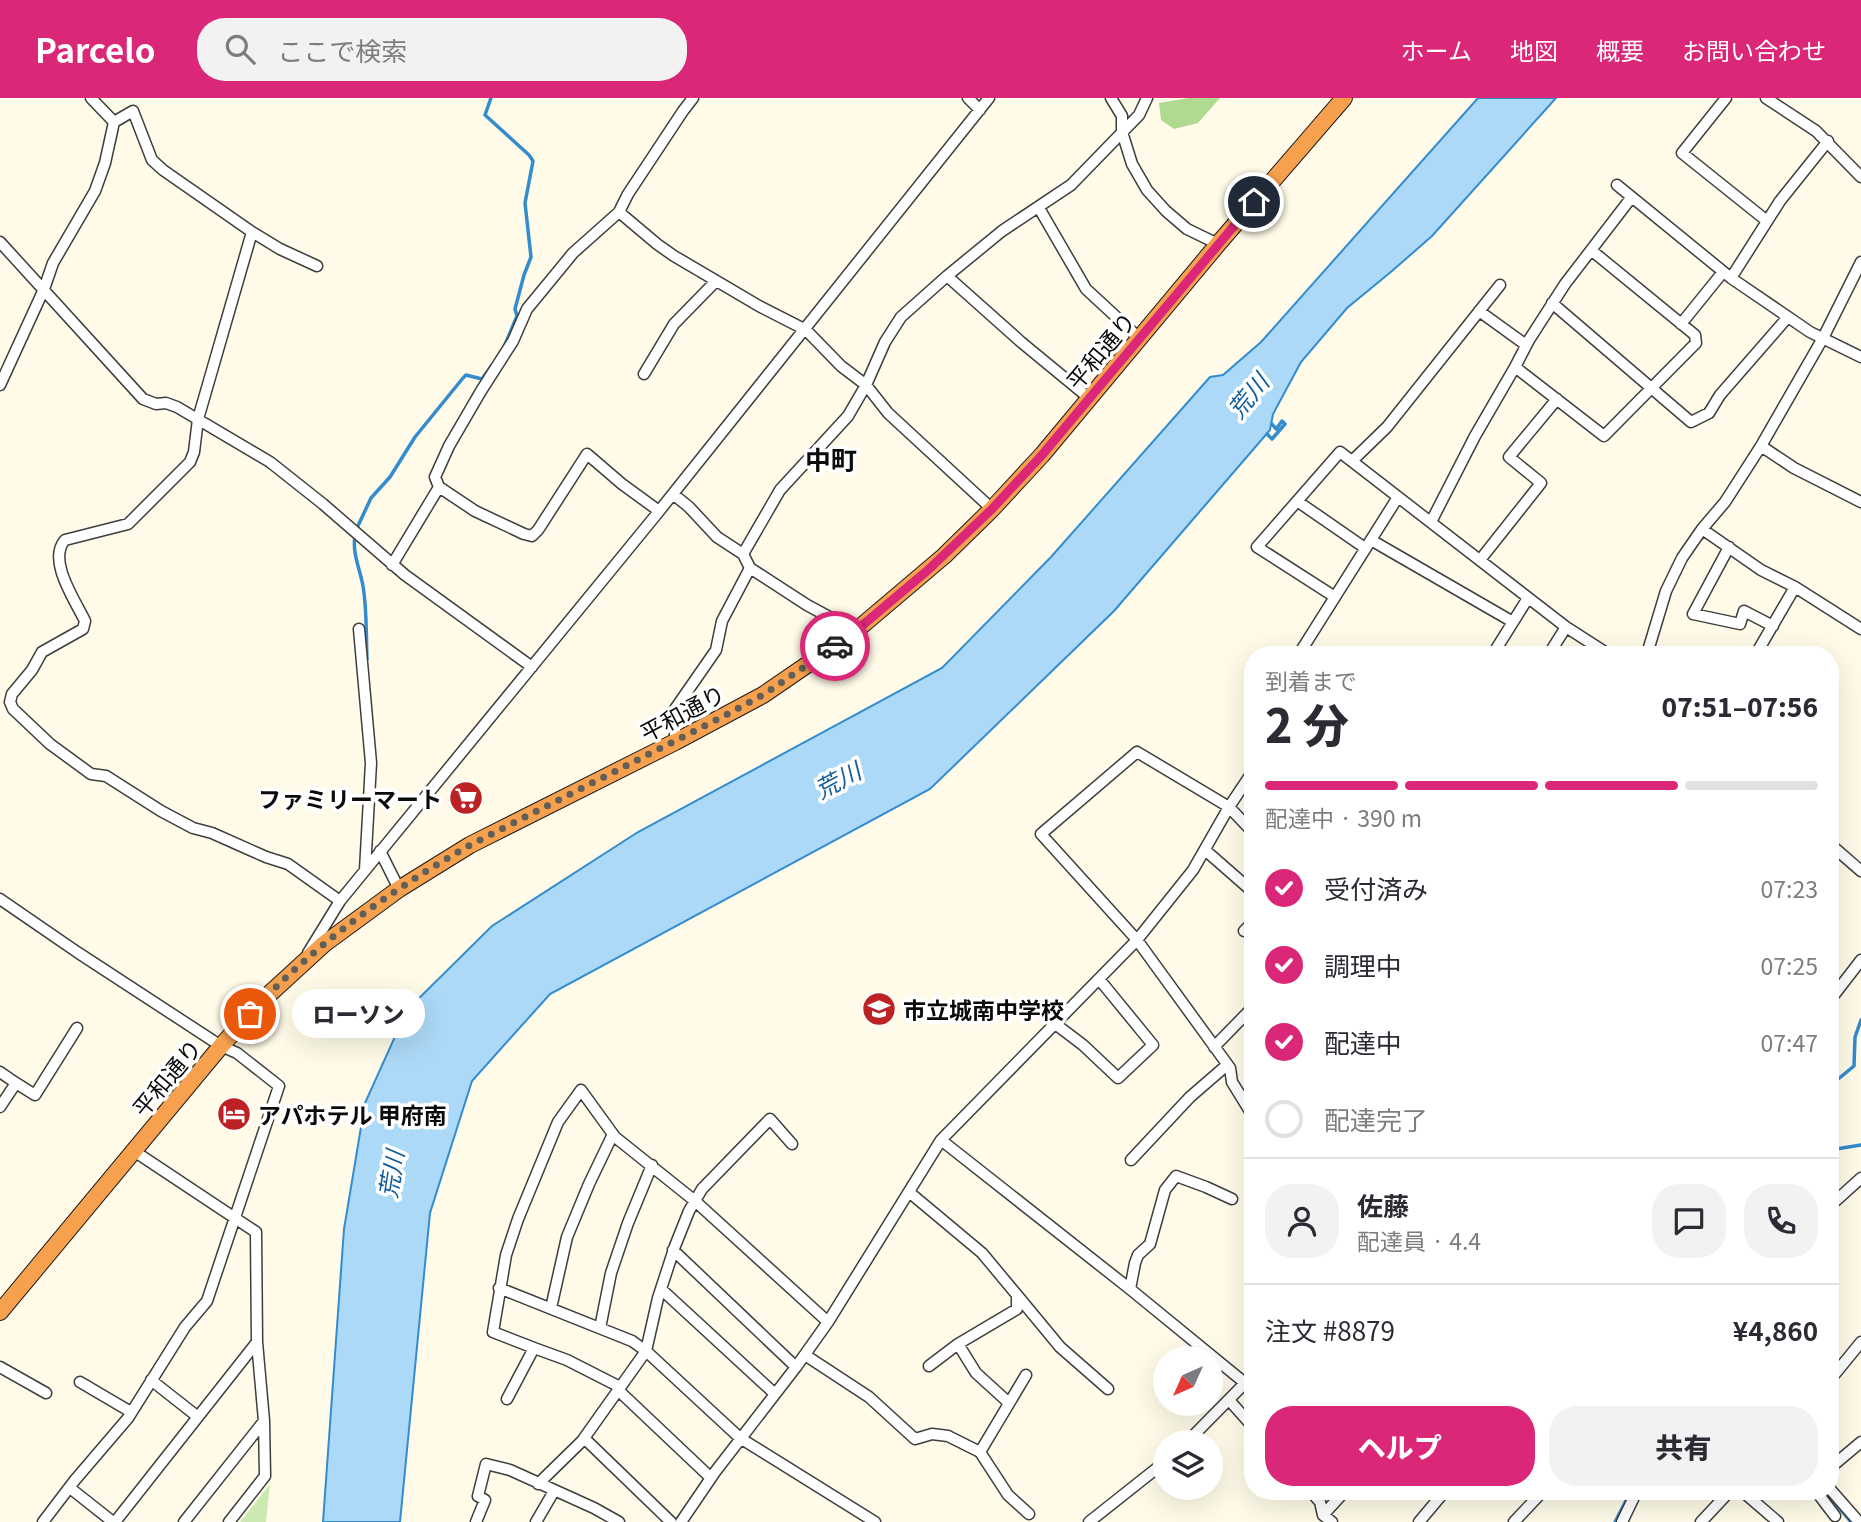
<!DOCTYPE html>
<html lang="ja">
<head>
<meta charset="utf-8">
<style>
  :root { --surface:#fff; --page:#f2f2f3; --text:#2b2b33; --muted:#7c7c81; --line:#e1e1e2; --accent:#db2777 }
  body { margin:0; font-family:Georgia,"Noto Sans JP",serif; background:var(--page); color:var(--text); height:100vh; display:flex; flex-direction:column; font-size:26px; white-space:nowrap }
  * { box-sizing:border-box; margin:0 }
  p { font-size:23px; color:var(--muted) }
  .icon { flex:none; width:38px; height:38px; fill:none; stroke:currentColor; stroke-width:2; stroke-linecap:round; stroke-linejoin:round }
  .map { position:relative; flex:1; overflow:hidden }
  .side { position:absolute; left:1244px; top:548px; width:595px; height:854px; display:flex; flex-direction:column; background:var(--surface); border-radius:28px; box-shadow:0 7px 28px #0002 }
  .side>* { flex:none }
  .needle { width:46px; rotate:225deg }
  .fabs { position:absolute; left:1153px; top:1248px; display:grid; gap:14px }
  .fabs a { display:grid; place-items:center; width:70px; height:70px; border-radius:50%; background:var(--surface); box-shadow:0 7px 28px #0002; font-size:35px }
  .pin { position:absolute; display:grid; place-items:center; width:60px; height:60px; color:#fff; margin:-30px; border:4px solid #fff; border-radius:50%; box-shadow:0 2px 7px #0007 }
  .courier { position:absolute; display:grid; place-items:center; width:70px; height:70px; margin:-35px; border:5px solid #db2777; border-radius:50%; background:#fff; color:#222; box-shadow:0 2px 9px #0007 }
  .bubble { position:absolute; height:49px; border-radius:24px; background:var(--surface); box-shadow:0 7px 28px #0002; font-size:23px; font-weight:800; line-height:49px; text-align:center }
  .head em { font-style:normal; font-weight:800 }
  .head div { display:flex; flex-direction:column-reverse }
  .head { display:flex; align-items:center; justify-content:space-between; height:119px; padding:0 21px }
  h1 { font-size:46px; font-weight:800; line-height:52px }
  .bar { display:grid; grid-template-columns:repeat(4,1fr); gap:10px 7px; align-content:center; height:84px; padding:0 21px }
  .bar i { height:9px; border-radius:5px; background:var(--line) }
  .bar .active { background:var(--accent) }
  .bar p { grid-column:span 4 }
  .line { display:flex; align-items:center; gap:18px; padding:0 21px; border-top:2px solid var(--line) }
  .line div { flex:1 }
  .round { display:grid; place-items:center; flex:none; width:74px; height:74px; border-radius:28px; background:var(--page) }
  ol { padding:0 21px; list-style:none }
  li { display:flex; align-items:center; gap:21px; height:77px }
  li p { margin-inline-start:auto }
  li .icon { padding:7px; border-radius:50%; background:var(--accent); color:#fff; stroke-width:4 }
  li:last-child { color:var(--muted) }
  li i { width:38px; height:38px; border:4px solid var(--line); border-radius:50% }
  .button { display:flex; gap:14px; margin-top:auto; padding:14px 21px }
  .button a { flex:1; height:80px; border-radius:28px; background:var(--accent); color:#fff; font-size:28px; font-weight:800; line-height:80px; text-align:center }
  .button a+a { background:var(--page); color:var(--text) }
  header { display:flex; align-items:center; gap:42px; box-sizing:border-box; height:98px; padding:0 35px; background:var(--accent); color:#fff }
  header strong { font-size:33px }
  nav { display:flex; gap:38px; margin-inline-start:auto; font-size:24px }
  .search { width:490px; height:63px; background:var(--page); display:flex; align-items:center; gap:18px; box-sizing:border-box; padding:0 24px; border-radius:28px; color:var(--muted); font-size:26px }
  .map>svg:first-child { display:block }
  .green { fill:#cde9b2 }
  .forest { fill:#b0da92 }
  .water { fill:#acd9f7; stroke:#328ccf; stroke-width:2 }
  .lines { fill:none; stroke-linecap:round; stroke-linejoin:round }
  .stream { stroke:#328ccf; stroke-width:3.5 }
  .minor-casing { stroke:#3e3e3e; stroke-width:13 }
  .highway-casing { stroke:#1c1c1c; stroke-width:18 }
  .minor { stroke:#fff; stroke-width:10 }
  .highway { stroke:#f7a14e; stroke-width:16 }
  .done { stroke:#605f58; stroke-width:7; stroke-dasharray:0 12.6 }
  .route { stroke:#db2777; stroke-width:9 }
  .labels { text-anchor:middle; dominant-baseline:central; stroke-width:7; stroke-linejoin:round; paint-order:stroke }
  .street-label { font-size:23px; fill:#0b0b0b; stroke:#fff }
  .poi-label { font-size:23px; font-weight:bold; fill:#0b0b0b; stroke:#fff; text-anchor:start }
  .water-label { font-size:24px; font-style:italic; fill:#135d9d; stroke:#fff }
  .quarter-label { font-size:26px; font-weight:bold; fill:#0b0b0b; stroke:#fff }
</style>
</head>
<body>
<header>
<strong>Parcelo</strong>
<div class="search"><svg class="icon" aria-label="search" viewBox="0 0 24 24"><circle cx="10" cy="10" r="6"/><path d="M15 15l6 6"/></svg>ここで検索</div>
<nav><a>ホーム</a><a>地図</a><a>概要</a><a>お問い合わせ</a></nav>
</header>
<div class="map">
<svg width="1861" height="1424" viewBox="0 0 1861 1424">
  <rect width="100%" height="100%" fill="#fffbe8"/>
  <path class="green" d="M270 1386 266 1424H240Z"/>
  <path class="forest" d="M1189 0H1220L1198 25 1174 31 1161 22 1159 5Z"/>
  <path class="water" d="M1478 0H1556L1432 138 1392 173 1347 210 1301 264 1273 316 1270 332 1114 513 930 691 550 896 472 983 430 1115 400 1424H323L344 1131 365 1005 407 912 492 828 638 734 942 570 1051 459 1210 279 1223 277 1261 244Z"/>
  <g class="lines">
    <path class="stream" d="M491 0 485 17 529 57 533 63 525 105 531 159 524 177 515 211 517 218 504 249
      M1267 336 1272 341 1285 326 1282 323 1276 331 1272 326
      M357 430 371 400 390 379 415 339 463 280 466 277 482 281 492 267
      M355 438C352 455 360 471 363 488 367 512 366 537 367 561
      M1830 984 1837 982 1854 968 1855 939 1861 922
      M1830 1052 1861 1047
      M1825 1393 1851 1424
      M1615 1424 1631 1393"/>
    <g class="minor-casing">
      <path id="minor" d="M968 0 980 12
        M1111 0 1122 18V34L1132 66 1147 92 1166 113 1187 131 1218 146
        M1726 0 1682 55 1767 123
        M1766 0 1816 33 1861 79
        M114 24 133 13 152 62 163 72 252 134 280 151 317 168
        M1617 87 1731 180 1810 234 1861 259
        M1039 110 1086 191 1139 240
        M619 114 657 146 674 158 759 208 806 232 841 268 866 287 888 315 992 411
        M252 134 198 321 194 354 190 364 128 426 65 442C47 462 75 502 85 523L83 531 42 554 32 572 12 596 10 604 13 611 50 646 91 676 106 678 161 713 193 730 212 735 266 759 288 766 340 803
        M0 144 143 301 156 306 166 305 177 309 270 364 323 406 405 477 532 569
        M947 178 1021 244 1089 300
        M1731 180 1780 103 1828 43
        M1552 205 1691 324 1709 315 1720 297 1787 220
        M1479 213 1526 247
        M1681 226 1723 174
        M1515 269 1604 338 1696 245 1695 237 1591 152
        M644 276 674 226 716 183
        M0 287 44 191 53 165 95 93 105 65 114 24 91 0
        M1761 348 1794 370 1861 404
        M1352 363 1387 329 1500 187
        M439 389 475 413 524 436 532 438 538 432 587 356 622 386 659 413
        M673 396 689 409 717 439 743 456 750 470 807 507 844 527 852 536
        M1297 403 1365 450
        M1431 424 1475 338 1515 269 1529 242 1565 186 1631 100
        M1702 431 1761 472 1795 489 1861 531
        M1371 442 1513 524
        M1729 449 1693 516 1740 526 1744 513 1773 528
        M743 456 780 392 848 318 866 287 885 244 901 219 947 178 1002 133 1071 87 1139 17 1147 0
        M1480 462 1541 385 1509 359 1557 301
        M392 467 439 389 435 379 449 348 481 293 513 243 527 211 573 155 619 114 628 96 683 13 693 0
        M1335 499 1257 449 1340 354 1566 529 1608 556
        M359 531 371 665 365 772
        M1299 556 1398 399
        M1493 556 1528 500
        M1549 556 1566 529
        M1647 556 1666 493 1682 460 1702 431 1725 404 1761 348 1823 240 1861 164
        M1756 556 1795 489
        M675 644V611L716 552 722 523 750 470
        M1253 731 1248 729 1229 709 1137 654 1041 736 1137 842 1230 970 1232 984 1253 1018
        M1830 746 1861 773
        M1205 752 1253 794
        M380 753 399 791
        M0 801 77 854 221 948 237 955 279 988 207 1203 185 1229 128 1320 75 1382 43 1424
        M1244 833 1253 824
        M308 855 340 803 656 417 989 0
        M1834 897 1861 862
        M1054 925 1083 947 1118 980 1153 947 1099 881
        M1214 949 1253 909
        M0 974 16 985 0 1009
        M16 985 35 997 77 930
        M941 1042 1130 1191 1245 1285
        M134 1053 256 1134 257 1244 264 1323 265 1378 229 1424
        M1131 1062 1190 999 1227 967
        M909 1094 982 1155 1017 1197V1211L958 1246 929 1268
        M1830 1108 1861 1080
        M673 1152 796 1269
        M499 1190 632 1243 646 1253 740 1340 875 1424
        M661 1191 775 1296
        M1130 1191 1135 1165 1138 1157 1150 1146 1165 1092 1176 1078 1206 1089 1232 1101
        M1017 1197 1060 1249 1108 1291
        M551 1210 567 1139 589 1086 613 1036
        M600 1230 611 1175 628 1125 652 1067
        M958 1246 976 1275 1009 1305
        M534 1250 567 1262 620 1289
        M805 1257 869 1299 915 1341 932 1336 948 1338 980 1354 1008 1397 1029 1416
        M0 1269 46 1295
        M151 1282 198 1319
        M1830 1282 1861 1244
        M80 1284 131 1314
        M618 1292 711 1380
        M507 1301 534 1250 493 1234 506 1157 518 1121 558 1024 581 992 615 1039 695 1103 828 1224
        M1229 1302 1253 1329
        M584 1340 671 1424
        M1187 1344 1253 1277
        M980 1354 1026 1277
        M1830 1370 1861 1344
        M538 1386 582 1343 646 1253 658 1200 675 1148 689 1113 702 1091 770 1021 792 1046
        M70 1390 113 1424
        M1830 1391 1859 1424
        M1310 1393 1320 1404 1323 1417 1332 1424
        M1742 1393 1778 1424
        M1816 1393 1835 1418
        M1323 1417 1345 1393
        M115 1424 257 1244
        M184 1424 264 1323
        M476 1424 485 1402 478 1398 486 1366 510 1372 594 1410 619 1424
        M536 1424 554 1393
        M681 1424 715 1374 796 1269 828 1224 941 1042 1137 842 1193 772 1229 709 1253 673
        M1089 1424 1166 1363
        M1419 1424 1445 1393
        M1514 1424 1543 1393
        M1622 1424 1637 1393
        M1701 1424 1730 1393"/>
    </g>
    <g class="highway-casing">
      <path id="highway" d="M0 1214 221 948 265 900 324 846 399 791 470 747 675 644 763 597 852 536 944 458 992 411 1042 357 1218 146 1344 0"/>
    </g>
    <use href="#minor" class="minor"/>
    <use href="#highway" class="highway"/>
  </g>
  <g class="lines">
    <path class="done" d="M250 916C313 847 390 793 470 747L724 618 763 597 835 548"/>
    <path class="route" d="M835 548 852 536 928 472 992 411 1042 357 1254 104"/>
  </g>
  <defs>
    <g id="supermarket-disc" transform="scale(1.75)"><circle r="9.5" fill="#bc2124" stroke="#fff"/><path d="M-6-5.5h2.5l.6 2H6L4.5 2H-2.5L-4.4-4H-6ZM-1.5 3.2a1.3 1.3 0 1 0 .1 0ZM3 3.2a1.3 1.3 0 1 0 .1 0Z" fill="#fff"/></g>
    <g id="school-disc" transform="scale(1.75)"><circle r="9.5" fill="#bc2124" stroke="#fff"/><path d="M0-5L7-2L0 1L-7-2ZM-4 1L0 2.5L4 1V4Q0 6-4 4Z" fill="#fff"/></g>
    <g id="hotel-disc" transform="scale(1.75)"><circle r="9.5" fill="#bc2124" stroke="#fff"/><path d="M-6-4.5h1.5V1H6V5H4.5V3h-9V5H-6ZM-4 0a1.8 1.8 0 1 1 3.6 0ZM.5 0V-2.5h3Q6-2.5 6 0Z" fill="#fff"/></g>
  </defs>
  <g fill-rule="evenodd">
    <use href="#supermarket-disc" x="466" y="700"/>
    <use href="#school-disc" x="879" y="911"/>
    <use href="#hotel-disc" x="234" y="1016"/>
  </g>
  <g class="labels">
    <g class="street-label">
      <text transform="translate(1100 252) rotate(-50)">平和通り</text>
      <text transform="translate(682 614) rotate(-28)">平和通り</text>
      <text transform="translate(166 979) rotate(-50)">平和通り</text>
    </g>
    <g class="poi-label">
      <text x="442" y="700" text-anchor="end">ファミリーマート</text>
      <text x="903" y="911">市立城南中学校</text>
      <text x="258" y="1016">アパホテル 甲府南</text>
    </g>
    <g class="water-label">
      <text transform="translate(1247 297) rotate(-51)">荒川</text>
      <text transform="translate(837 681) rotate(-28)">荒川</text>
      <text transform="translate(390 1076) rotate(-81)">荒川</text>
    </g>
    <g class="quarter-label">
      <text x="831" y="360">中町</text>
    </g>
  </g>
</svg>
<div class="fabs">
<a><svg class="needle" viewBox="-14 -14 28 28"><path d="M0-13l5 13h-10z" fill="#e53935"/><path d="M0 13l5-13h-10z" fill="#7c7c81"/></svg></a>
<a><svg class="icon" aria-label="layers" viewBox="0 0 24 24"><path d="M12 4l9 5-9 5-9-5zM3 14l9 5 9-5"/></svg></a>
</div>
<div class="pin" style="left:250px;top:916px;background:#ea580c"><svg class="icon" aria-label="bag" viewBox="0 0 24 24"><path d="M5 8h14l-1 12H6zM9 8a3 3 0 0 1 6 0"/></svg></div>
<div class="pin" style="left:1254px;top:104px;background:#1f2937"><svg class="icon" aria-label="home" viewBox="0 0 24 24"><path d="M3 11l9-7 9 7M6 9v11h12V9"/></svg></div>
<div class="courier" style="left:835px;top:548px"><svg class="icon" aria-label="car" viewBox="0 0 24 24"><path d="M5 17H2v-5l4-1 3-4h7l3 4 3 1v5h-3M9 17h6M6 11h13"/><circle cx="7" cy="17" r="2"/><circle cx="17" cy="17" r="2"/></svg></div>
<div class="bubble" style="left:292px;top:891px;width:133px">ローソン</div>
<section class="side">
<div class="head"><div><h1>2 分</h1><p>到着まで</p></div><em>07:51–07:56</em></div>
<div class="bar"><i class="active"></i><i class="active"></i><i class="active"></i><i></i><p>配達中 · 390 m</p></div>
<ol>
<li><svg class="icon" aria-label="check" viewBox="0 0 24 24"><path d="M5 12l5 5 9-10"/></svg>受付済み<p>07:23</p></li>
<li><svg class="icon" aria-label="check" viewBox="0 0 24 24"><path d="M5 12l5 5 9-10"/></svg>調理中<p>07:25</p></li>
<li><svg class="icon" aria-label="check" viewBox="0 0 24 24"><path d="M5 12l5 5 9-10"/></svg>配達中<p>07:47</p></li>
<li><i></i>配達完了</li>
</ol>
<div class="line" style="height:126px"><a class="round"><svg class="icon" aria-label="person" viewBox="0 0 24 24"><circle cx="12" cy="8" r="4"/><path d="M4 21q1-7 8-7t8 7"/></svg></a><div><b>佐藤</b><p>配達員 · 4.4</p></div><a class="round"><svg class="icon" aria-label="chat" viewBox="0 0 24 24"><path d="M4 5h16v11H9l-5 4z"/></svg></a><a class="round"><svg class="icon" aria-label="phone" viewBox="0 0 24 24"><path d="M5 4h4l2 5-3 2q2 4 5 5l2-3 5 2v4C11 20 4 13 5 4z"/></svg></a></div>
<div class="line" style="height:91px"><div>注文 #8879</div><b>¥4,860</b></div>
<div class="button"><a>ヘルプ</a><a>共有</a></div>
</section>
</div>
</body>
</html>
